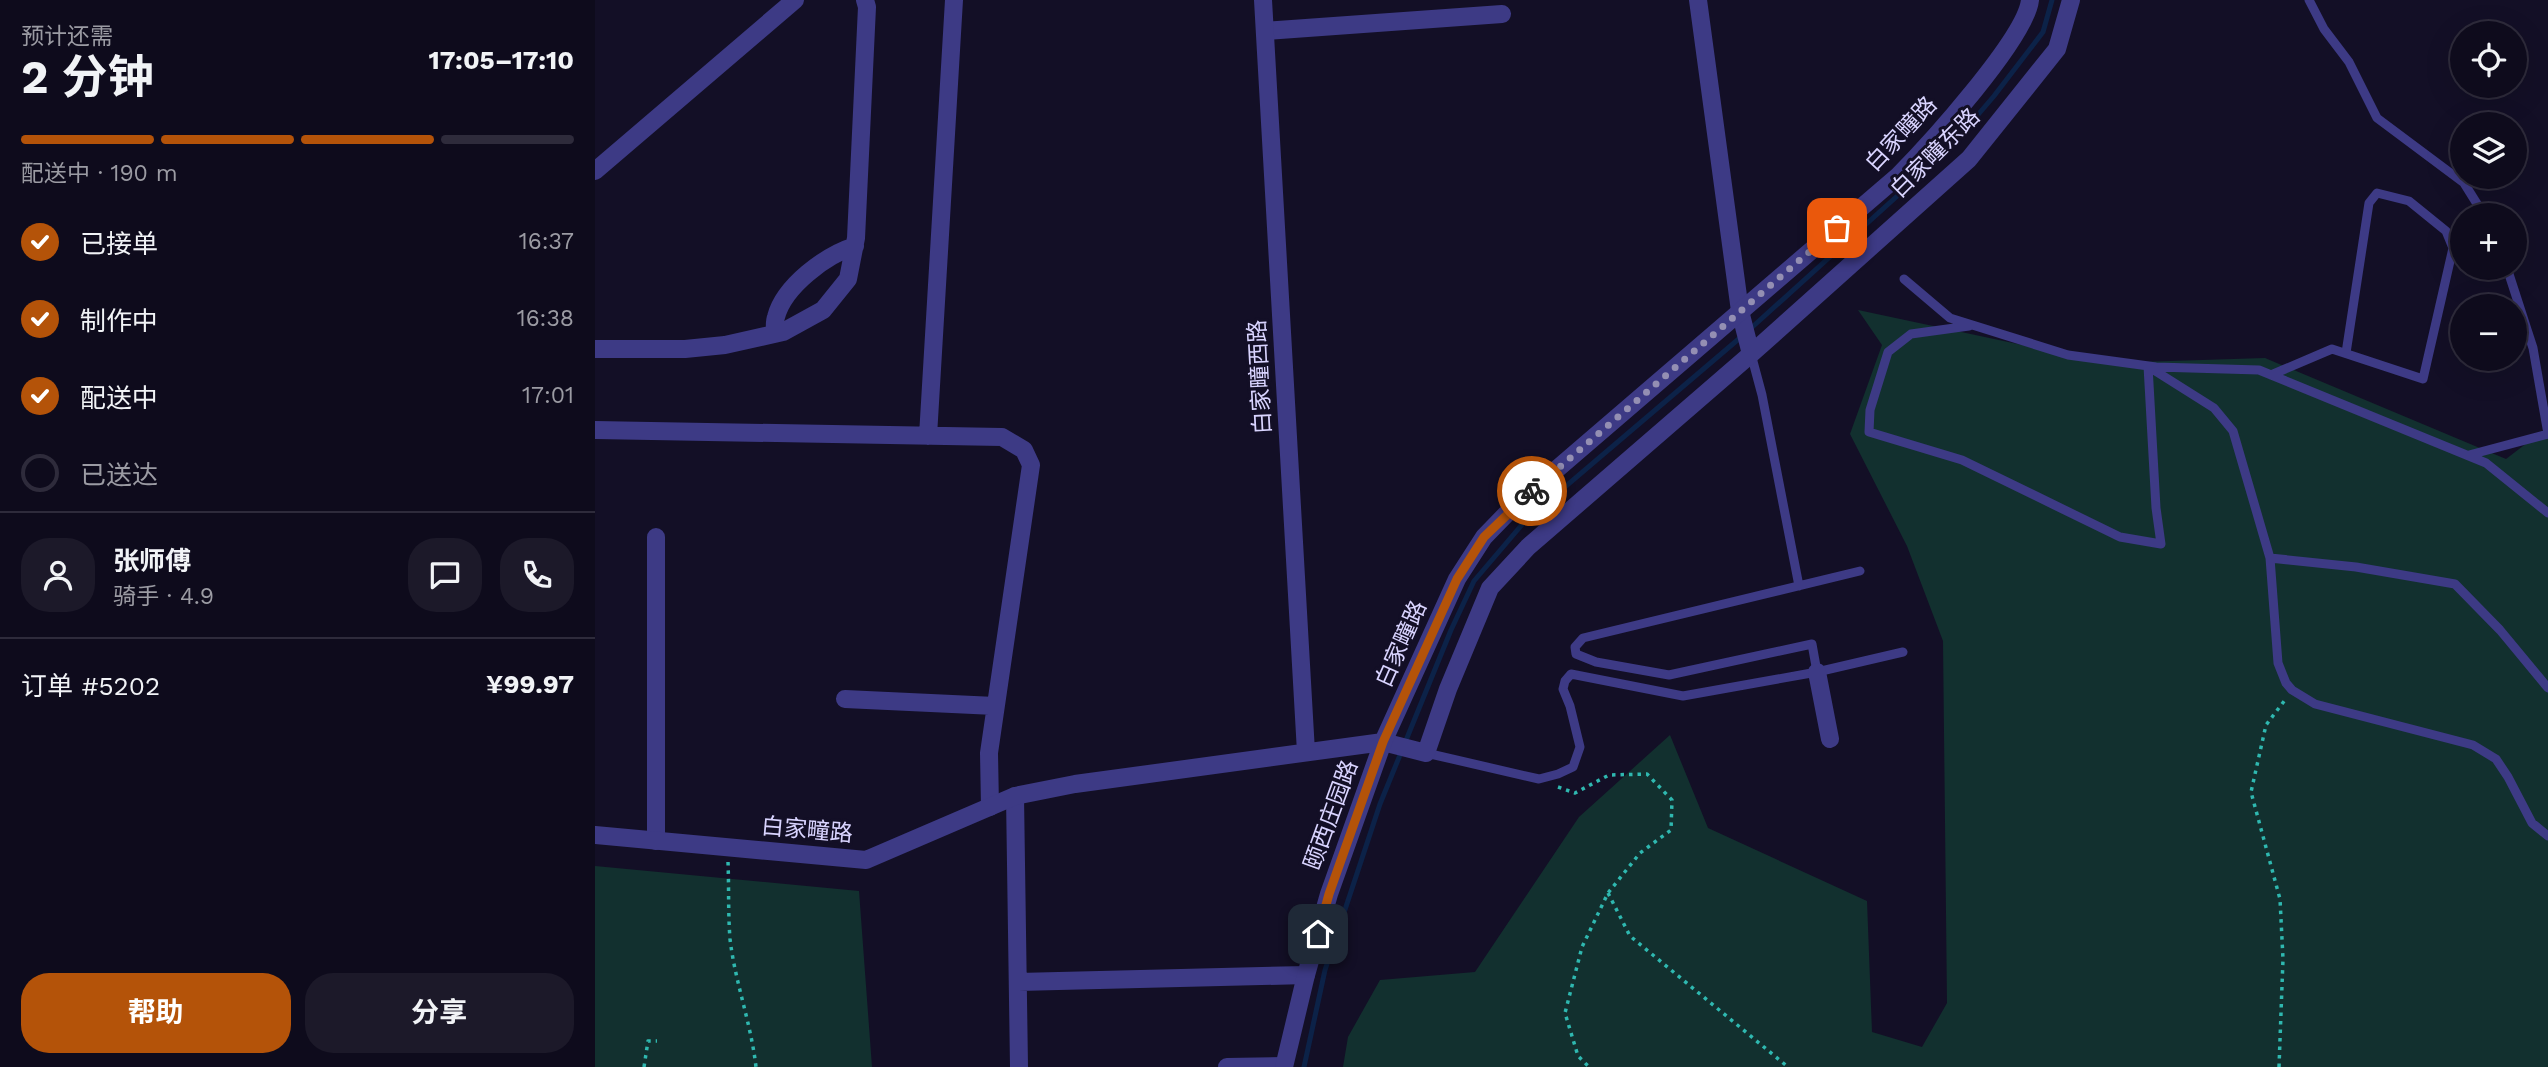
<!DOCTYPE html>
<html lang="zh">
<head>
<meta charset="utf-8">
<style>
  :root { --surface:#0e0b1c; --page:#1c1929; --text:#f1f3f6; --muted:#9b9ba3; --line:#2e2b3b; --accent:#b45309 }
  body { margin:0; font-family:"Work Sans","Noto Sans SC",sans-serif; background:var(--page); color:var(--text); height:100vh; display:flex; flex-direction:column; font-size:26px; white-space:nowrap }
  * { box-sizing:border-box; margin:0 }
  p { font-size:23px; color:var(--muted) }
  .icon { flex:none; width:38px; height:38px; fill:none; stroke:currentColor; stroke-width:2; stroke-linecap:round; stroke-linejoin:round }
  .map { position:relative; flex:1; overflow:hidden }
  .sheet { display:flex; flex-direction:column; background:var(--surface); width:595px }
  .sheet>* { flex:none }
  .fabs { position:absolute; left:1855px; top:21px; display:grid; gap:14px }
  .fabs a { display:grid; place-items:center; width:77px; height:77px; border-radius:50%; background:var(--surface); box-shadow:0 7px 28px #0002,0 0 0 2px var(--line); font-size:35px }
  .pin { position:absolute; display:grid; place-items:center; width:60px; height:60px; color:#fff; margin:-30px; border-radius:14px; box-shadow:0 4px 10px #0006 }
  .courier { position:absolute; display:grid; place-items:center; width:70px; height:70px; margin:-35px; border:5px solid #b45309; border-radius:50%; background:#fff; color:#222; box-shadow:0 2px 9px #0007 }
  .headline em { font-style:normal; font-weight:700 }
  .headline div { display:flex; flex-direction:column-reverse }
  .headline { display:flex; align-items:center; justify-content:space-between; height:119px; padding:0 21px }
  h1 { font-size:46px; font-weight:700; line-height:52px }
  .bar { display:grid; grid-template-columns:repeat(4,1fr); gap:10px 7px; align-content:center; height:84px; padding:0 21px }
  .bar i { height:9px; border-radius:5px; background:var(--line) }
  .bar .current { background:var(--accent) }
  .bar p { grid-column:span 4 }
  .line { display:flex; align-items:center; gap:18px; padding:0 21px; border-top:2px solid var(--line) }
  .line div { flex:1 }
  .round { display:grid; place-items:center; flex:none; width:74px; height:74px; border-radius:28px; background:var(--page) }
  ol { padding:0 21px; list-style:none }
  li { display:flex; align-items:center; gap:21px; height:77px }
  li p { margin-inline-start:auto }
  li .icon { padding:7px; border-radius:50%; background:var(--accent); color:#fff; stroke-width:4 }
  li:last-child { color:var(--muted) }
  li i { width:38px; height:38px; border:4px solid var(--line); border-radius:50% }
  .button { display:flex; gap:14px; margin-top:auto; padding:14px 21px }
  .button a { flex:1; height:80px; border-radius:28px; background:var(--accent); color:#fff; font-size:28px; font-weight:700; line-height:80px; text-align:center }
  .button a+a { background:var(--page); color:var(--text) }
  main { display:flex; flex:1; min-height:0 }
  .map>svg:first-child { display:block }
  .green { fill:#12302f }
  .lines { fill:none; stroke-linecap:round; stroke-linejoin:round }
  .stream { stroke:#0c2248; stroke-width:5 }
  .path { stroke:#2fb8b0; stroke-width:3.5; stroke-dasharray:3.5 5; stroke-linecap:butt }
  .service { stroke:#3d3a85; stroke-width:9 }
  .minor { stroke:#3d3a85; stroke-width:18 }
  .tertiary { stroke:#3d3a85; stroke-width:18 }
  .done { stroke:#948fb3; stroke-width:7; stroke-dasharray:0 12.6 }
  .route { stroke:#b45309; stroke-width:9 }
  .labels { text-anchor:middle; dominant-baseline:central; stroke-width:6; stroke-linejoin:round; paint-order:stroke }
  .street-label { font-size:23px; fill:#d9d4ff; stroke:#130f26 }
</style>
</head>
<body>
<main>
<section class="sheet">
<div class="headline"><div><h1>2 分钟</h1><p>预计还需</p></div><em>17:05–17:10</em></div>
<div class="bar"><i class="current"></i><i class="current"></i><i class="current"></i><i></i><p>配送中 · 190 m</p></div>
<ol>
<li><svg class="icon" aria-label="check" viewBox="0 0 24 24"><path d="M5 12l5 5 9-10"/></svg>已接单<p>16:37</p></li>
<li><svg class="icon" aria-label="check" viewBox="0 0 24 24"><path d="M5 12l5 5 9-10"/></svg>制作中<p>16:38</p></li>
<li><svg class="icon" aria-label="check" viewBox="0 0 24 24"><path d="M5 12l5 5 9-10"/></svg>配送中<p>17:01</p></li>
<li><i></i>已送达</li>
</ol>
<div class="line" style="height:126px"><a class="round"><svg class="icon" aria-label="person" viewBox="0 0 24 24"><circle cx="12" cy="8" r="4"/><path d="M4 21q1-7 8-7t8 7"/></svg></a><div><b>张师傅</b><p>骑手 · 4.9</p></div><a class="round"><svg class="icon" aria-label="chat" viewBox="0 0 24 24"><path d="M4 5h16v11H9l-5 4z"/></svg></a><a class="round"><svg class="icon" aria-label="phone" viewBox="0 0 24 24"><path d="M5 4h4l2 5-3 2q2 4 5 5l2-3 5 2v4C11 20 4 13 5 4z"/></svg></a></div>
<div class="line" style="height:91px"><div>订单 #5202</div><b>¥99.97</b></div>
<div class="button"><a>帮助</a><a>分享</a></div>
</section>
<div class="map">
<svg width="1953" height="1067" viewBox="0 0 1953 1067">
  <rect width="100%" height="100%" fill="#130f26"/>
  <path class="green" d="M1263 310 1512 363 1670 358 1911 459 1953 427V1067H748L753 1037 785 980 880 972 984 817 1075 735 1113 828 1272 901 1277 1032 1327 1047 1352 1003 1348 641 1312 546 1255 434 1287 345Z
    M0 866 264 891 277 1067H0Z"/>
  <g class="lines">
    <path class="stream" d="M1154 330 1352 151 1399 96 1448 32 1457 0
      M709 1067 730 970 785 804 856 630 879 581 930 521 1146 337"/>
    <path class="path" d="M963 787 980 793 1014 775 1052 774 1077 800 1076 830 1045 853 1013 893 987 947 970 1013 983 1056 994 1067
      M133 862C134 887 133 913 135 939 140 982 156 1023 161 1067
      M1013 893 1035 936 1193 1067
      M49 1067 53 1041H62
      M1684 1067 1688 959 1685 899 1656 792 1671 725 1690 700"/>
    <path class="service" d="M1714 0 1729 29 1754 62 1782 118 1869 183 1889 215
      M1912 268 1938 348 1953 434
      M1309 279 1355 318 1473 355 1561 367 1664 370 1891 463 1953 513
      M1374 326 1316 334 1293 352 1275 410 1274 432 1367 460 1525 537 1566 544 1561 508 1553 366
      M1156 354 1167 395 1204 586
      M1554 367 1619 408 1638 431 1675 558 1683 663 1691 683 1697 690 1720 704 1878 745 1901 759 1913 777 1937 823 1953 836
      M1676 375 1737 349 1828 379 1858 248 1851 231 1814 201 1782 193 1774 203 1751 353
      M1874 455 1953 434
      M1675 558 1761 567 1860 584 1905 630 1953 688
      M1222 672 1217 644 1074 675 1001 662 981 654 980 647 988 638 1265 571
      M831 753 944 779 963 774 978 767 985 747 975 706 968 689 970 681 976 674 1088 696 1222 672 1308 652"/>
    <path class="minor" d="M1103 0 1145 311 1156 354
      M670 31 907 14
      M0 171 200 0
      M180 334C180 329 179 322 181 317 189 286 231 255 260 246
      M0 349H90L130 345 188 332 228 310 253 279 261 238 272 7 270 0
      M0 430 407 437 429 450 436 465 394 753 395 807
      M333 436 359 0
      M1222 672 1235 739
      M250 699 400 706
      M788 742 831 753 853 689 895 588 933 547 1156 354 1374 159 1462 49 1476 0
      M420 796 424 1067
      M61 841V537
      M423 982 711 975
      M632 1067 689 1066"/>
    <path class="tertiary" d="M668 0 711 752
      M0 835 271 860 420 796 480 784 788 742 862 579 889 537 920 505 1303 176C1333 146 1431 38 1435 0
      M689 1067 711 975 734 894 788 742"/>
  </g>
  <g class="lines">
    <path class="done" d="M937 491 1242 228"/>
    <path class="route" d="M723 934 734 894 788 742 862 579 889 537 937 491"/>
  </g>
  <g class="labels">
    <g class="street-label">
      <text transform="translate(1306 134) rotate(-47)">白家疃路</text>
      <text transform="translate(1340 153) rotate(-45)">白家疃东路</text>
      <text transform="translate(665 377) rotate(-93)">白家疃西路</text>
      <text transform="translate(806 644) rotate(-66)">白家疃路</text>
      <text transform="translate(736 815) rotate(-70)">颐西庄园路</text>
      <text transform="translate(212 830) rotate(5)">白家疃路</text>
    </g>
  </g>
</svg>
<div class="fabs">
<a><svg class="icon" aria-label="locate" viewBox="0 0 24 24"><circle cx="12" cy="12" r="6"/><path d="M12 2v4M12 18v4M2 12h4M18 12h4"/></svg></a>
<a><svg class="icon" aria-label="layers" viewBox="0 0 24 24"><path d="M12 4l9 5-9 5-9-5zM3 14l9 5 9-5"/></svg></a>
<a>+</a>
<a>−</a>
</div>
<div class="pin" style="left:1242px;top:228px;background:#ea580c"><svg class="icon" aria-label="bag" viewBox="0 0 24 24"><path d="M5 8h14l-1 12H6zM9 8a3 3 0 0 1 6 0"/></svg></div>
<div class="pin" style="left:723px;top:934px;background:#1f2937"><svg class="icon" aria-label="home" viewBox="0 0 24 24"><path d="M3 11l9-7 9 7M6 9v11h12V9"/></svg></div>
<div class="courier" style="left:937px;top:491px"><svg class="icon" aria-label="bike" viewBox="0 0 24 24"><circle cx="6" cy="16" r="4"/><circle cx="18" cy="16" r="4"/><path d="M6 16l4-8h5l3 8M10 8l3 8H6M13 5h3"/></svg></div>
</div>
</main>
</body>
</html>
